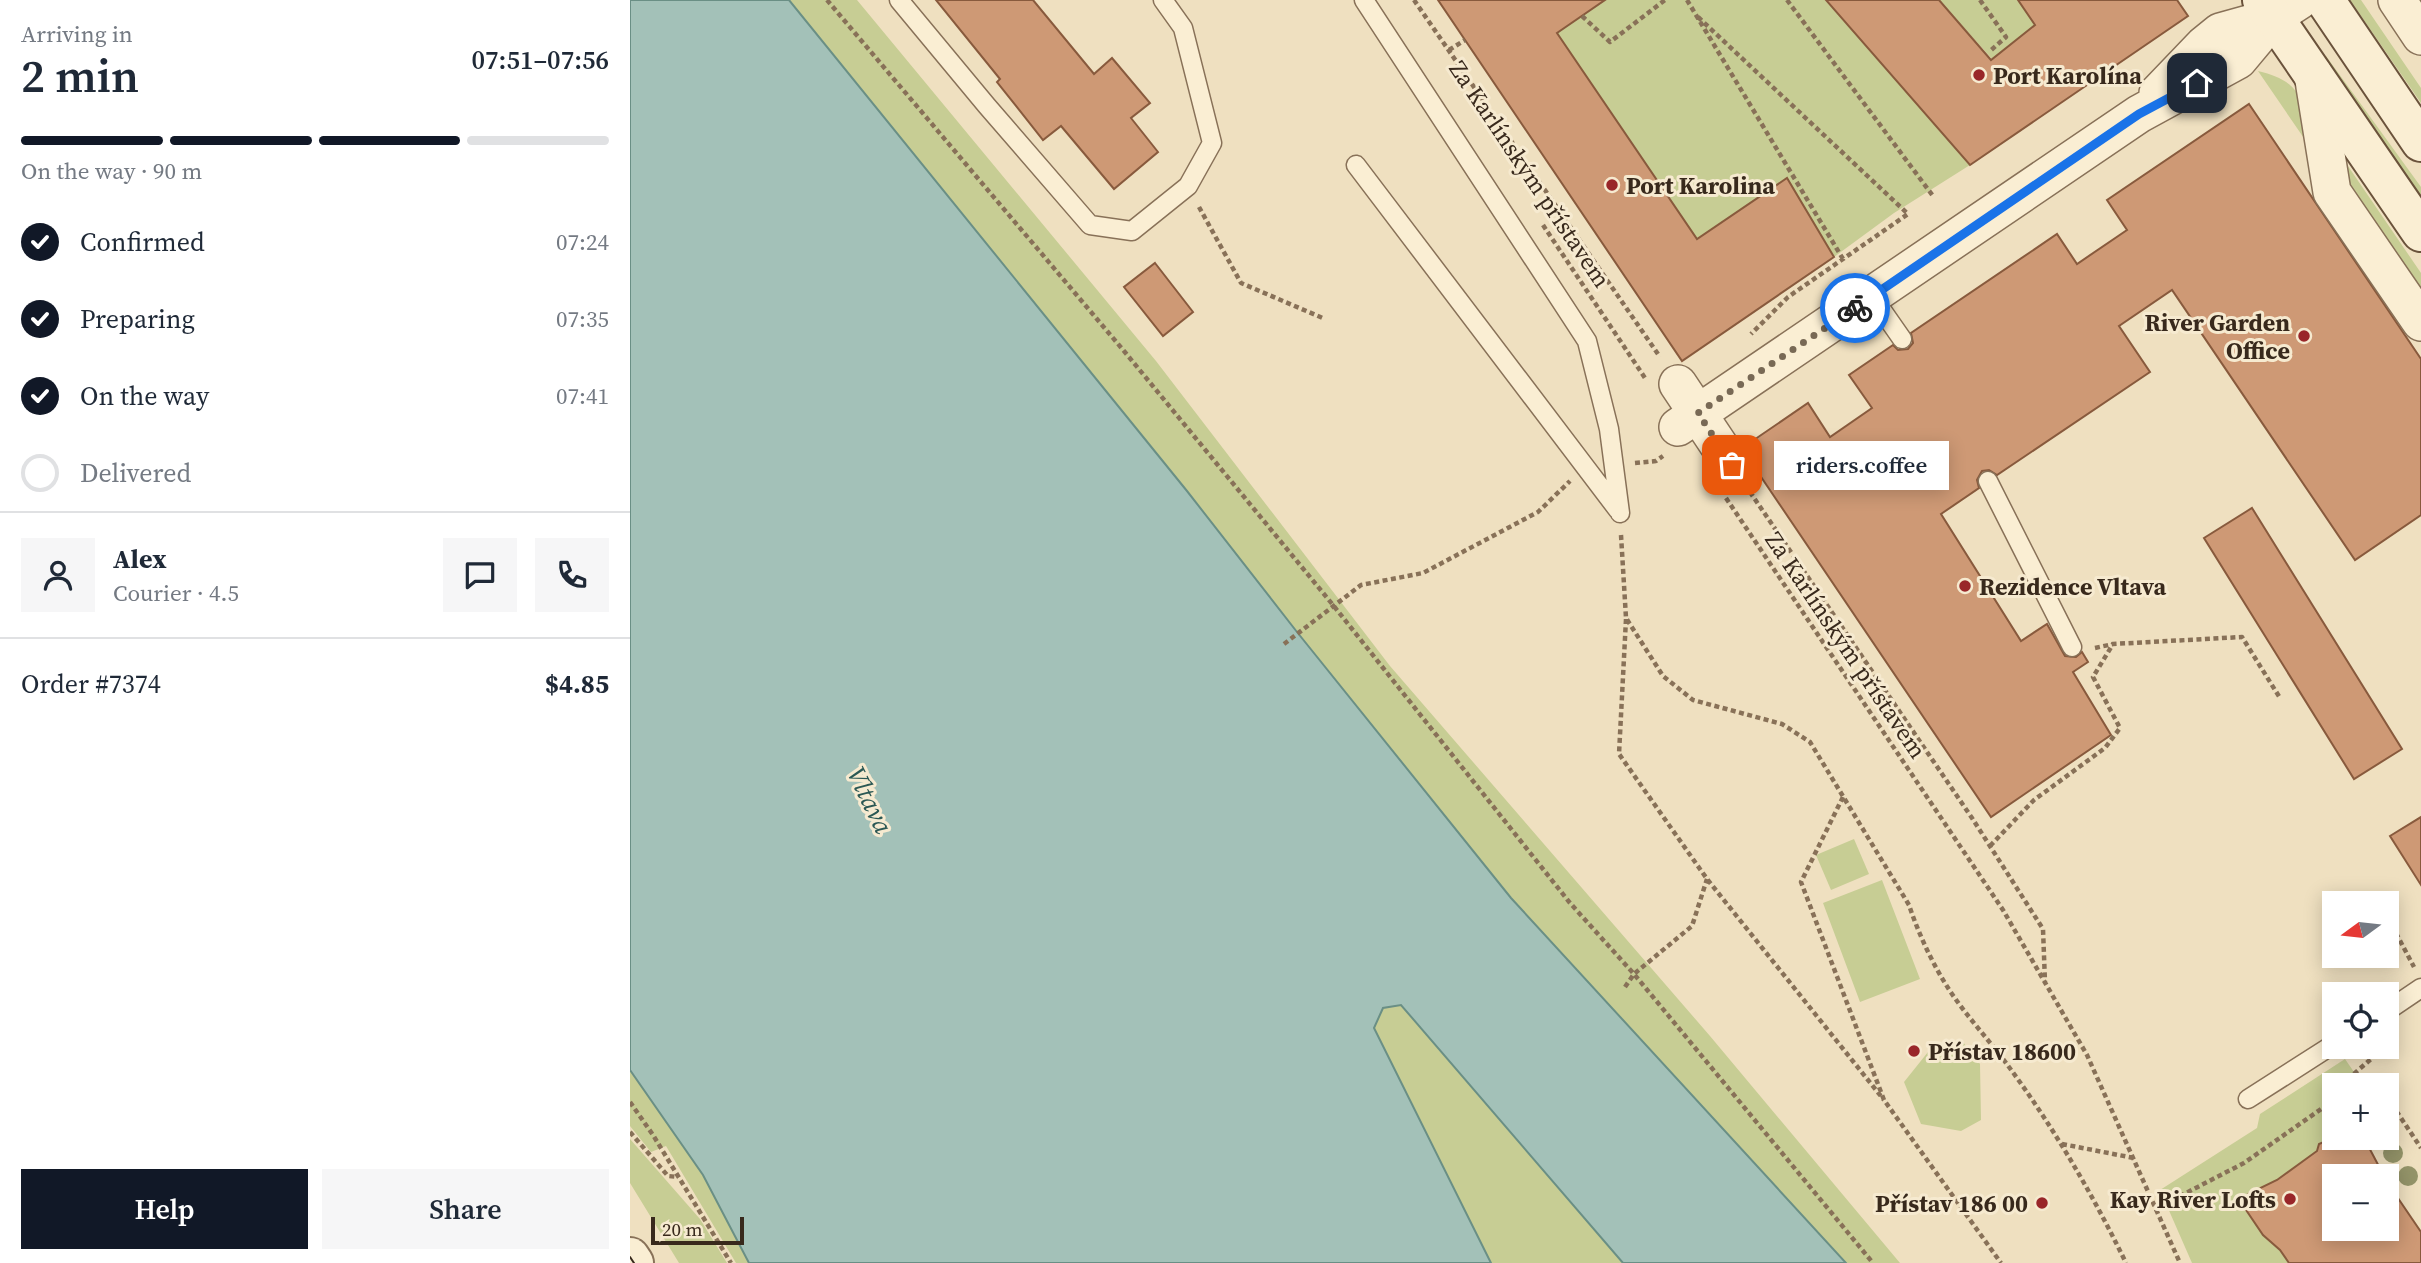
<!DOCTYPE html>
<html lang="en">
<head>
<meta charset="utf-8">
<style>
  :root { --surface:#fff; --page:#f6f6f7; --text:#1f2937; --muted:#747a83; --line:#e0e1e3; --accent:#111827 }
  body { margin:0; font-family:"Source Serif 4",serif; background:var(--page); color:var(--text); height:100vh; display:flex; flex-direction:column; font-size:26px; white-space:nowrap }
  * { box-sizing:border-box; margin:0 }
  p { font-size:23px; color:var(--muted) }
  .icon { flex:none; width:38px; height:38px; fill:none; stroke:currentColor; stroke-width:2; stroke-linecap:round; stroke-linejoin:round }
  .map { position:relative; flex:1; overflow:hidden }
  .panel { display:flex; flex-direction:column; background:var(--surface); width:630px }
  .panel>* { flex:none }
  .needle { width:46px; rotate:255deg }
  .fabs { position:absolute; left:1692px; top:891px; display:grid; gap:14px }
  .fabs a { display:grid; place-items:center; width:77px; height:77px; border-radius:0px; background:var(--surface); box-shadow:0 4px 18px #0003; font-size:35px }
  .scale { position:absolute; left:21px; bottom:18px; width:93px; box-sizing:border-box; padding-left:7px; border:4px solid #38291c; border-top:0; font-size:19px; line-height:24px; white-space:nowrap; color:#38291c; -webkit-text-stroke:5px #f6ead0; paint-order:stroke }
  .pin { position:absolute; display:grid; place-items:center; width:60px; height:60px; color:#fff; margin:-30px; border-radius:14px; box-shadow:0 4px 10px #0006 }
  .courier { position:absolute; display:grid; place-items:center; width:70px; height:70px; margin:-35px; border:5px solid #1a73e8; border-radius:50%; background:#fff; color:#222; box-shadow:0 2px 9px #0007 }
  .bubble { position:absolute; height:49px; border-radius:0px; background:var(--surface); box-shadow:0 4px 18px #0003; font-size:23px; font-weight:600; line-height:49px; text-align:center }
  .headline em { font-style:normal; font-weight:600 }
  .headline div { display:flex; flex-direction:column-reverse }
  .headline { display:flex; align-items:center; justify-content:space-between; height:119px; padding:0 21px }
  h1 { font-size:46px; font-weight:600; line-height:52px }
  .bar { display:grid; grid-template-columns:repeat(4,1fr); gap:10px 7px; align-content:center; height:84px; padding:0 21px }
  .bar i { height:9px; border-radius:5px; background:var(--line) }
  .bar .active { background:var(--accent) }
  .bar p { grid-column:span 4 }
  .line { display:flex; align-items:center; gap:18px; padding:0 21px; border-top:2px solid var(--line) }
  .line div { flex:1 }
  .round { display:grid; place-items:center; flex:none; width:74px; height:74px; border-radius:0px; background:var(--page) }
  ol { padding:0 21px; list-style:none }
  li { display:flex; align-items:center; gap:21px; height:77px }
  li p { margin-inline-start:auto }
  li .icon { padding:7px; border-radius:50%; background:var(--accent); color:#fff; stroke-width:4 }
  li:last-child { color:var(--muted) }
  li i { width:38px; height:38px; border:4px solid var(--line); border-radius:50% }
  .cta { display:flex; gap:14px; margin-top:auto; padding:14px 21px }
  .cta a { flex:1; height:80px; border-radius:0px; background:var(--accent); color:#fff; font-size:28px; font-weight:600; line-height:80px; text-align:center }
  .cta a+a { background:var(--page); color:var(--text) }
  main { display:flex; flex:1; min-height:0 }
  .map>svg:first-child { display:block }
  .green { fill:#c7cd94 }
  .water { fill:#a3c1b8; stroke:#6a8f85; stroke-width:2 }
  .building { fill:#ce9975; stroke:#885a3d; stroke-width:2 }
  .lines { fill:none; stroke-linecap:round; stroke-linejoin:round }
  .service-casing { stroke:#887158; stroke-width:21 }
  .minor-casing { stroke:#887158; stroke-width:40 }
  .tertiary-casing { stroke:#887158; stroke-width:42 }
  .secondary-casing { stroke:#6a523b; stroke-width:42 }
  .path { stroke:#887158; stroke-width:4.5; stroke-dasharray:5 3.5; stroke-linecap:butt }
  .service { stroke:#faeed3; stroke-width:18 }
  .minor { stroke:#faeed3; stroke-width:37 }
  .tertiary { stroke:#faeed3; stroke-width:38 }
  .secondary { stroke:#faeed3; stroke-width:38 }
  .tram { stroke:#38291c; stroke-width:2 }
  .tree { fill:#949469 }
  .done { stroke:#786955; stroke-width:7; stroke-dasharray:0 12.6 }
  .route { stroke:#1a73e8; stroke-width:9 }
  .poi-dot { fill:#992629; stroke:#f6ead0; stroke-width:2.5 }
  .labels { text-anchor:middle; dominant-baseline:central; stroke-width:6; stroke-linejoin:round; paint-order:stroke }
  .poi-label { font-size:24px; font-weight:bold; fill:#38291c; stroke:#f6ead0; text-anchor:start }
  .street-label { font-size:24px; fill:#38291c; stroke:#f6ead0 }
  .water-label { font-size:26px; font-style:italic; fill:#2b5854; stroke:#f6ead0 }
</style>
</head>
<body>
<main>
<section class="panel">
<div class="headline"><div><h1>2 min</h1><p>Arriving in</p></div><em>07:51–07:56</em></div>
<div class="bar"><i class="active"></i><i class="active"></i><i class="active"></i><i></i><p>On the way · 90 m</p></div>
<ol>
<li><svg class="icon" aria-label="check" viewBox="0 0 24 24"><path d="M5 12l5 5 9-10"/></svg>Confirmed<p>07:24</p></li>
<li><svg class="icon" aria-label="check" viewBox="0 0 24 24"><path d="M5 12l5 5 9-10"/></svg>Preparing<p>07:35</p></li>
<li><svg class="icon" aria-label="check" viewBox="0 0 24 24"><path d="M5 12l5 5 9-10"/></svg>On the way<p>07:41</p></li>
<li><i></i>Delivered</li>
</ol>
<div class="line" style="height:126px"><a class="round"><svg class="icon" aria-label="person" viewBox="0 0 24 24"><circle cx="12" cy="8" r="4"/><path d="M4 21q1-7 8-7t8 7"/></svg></a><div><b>Alex</b><p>Courier · 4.5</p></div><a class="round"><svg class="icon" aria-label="chat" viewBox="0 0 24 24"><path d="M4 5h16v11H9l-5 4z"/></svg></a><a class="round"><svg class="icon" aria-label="phone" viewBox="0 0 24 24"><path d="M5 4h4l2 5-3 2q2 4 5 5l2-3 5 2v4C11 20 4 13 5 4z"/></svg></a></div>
<div class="line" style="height:91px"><div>Order #7374</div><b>$4.85</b></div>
<div class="cta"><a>Help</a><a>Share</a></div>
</section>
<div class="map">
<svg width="1791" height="1263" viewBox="0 0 1791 1263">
  <rect width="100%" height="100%" fill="#efe0c0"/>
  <path class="green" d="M159 0H227L526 361 760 666 1080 1036 1270 1263H1216L881 898 667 632 557 491Z
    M975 0H1196L1340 165 1264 213 1204 257 1157 178 1067 239 927 33Z
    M1309 0H1388L1405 25 1362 59Z
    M1720 0H1731L1791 88V103Z
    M1696 56 1791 187V203L1691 59Z
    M1628 71C1676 82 1674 105 1680 147Z
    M1707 150 1791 273V304L1717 195Z
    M1224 839 1239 874 1201 890 1186 855Z
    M1252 880 1290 979 1230 1002 1193 903Z
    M771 1005 993 1263H861L744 1028 753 1008Z
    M1333 1042 1350 1064 1351 1120 1331 1131 1291 1124 1274 1082 1298 1052Z
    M1715 1059 1733 1085H1704V1138H1733L1754 1176H1704V1228H1757V1181L1791 1232V1263H1562L1530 1190 1627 1128 1630 1114Z
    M0 1070 73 1175 119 1263H106L36 1146 21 1152 0 1126Z
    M0 1139 70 1219 97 1263H49L0 1183Z"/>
  <path class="water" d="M0 0H159L557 491 667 632 881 898 1216 1263H993L771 1005 753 1008 744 1028 861 1263H119L73 1175 0 1070Z"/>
  <path class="building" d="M306 0H403L464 74 482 58 520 103 501 118 528 152 484 189 431 126 413 140 367 82 370 79Z
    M808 0H975L927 33 1067 239 1157 178 1204 257 1052 361Z
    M1196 0H1309L1361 60 1405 25 1388 0H1547L1558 16 1340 165Z
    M1619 104 1791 359V515L1725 560 1542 290 1489 326 1520 372 1367 475 1359 470 1352 471 1347 480 1349 488 1311 514 1391 641 1417 624 1435 656 1446 657 1452 652 1458 662 1443 672 1481 735 1361 817 1123 465 1115 446 1178 403 1200 437 1242 408 1219 375 1263 345 1268 350 1278 349 1283 343 1281 333 1427 234 1447 264 1497 230 1477 200Z
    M525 263 563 312 533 336 494 287Z
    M1622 508 1772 749 1724 779 1574 538Z
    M1791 817V885L1760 836Z
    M1703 1138H1734L1754 1176H1704V1228H1757V1182L1791 1232V1263H1659L1650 1250 1633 1235 1612 1204 1618 1194 1647 1180 1687 1151 1689 1144Z"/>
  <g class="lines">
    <g class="service-casing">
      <path id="service" d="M269 0 357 106 460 225 502 231 558 186 582 143 553 28 533 0
        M734 0 957 341 979 429 990 513
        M726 165 988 510
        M1242 296 1272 339
        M1358 481 1442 647
        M1757 1011 1791 988
        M1618 1099 1704 1044"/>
    </g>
    <g class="minor-casing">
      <path id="minor" d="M1767 0 1791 36
        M1683 74 1702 192 1791 322
        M1528 93 1574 45 1590 32 1644 17
        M1048 384 1102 465
        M1048 427 1509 114 1608 60 1644 17 1670 0"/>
    </g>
    <g class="tertiary-casing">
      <path id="tertiary" d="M0 1257 4 1263"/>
    </g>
    <g class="secondary-casing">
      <path id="secondary" d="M1632 0 1791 232
        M1695 0 1791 142"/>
    </g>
    <path class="path" d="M197 0 494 351 703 605 940 903 1004 974 1243 1263
      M784 0 1030 357
      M1057 0 1213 259
      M1157 0 1303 196
      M1350 0 1376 37 1360 51
      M952 16 980 42 1035 0
      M1068 17 1278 214 1158 297 1121 334
      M819 50 835 40
      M569 207 611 283 695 319
      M913 225 1015 378
      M1005 463 1026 461 1033 456
      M1120 492 1342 818 1413 929 1415 982
      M1096 498 1373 910 1457 1055 1550 1263
      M991 535 996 618 1033 676 1063 700 1152 724 1180 742 1279 905C1289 935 1303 965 1320 991 1338 1018 1360 1041 1379 1067 1424 1128 1463 1195 1496 1263
      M996 619 989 754 1077 879 1254 1100
      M654 644 731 585 793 573 908 512 940 481
      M1465 648 1483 644 1612 637 1650 698
      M1213 797 1171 882 1254 1100 1371 1263
      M1360 846 1404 800 1475 748 1490 728 1463 677 1483 644
      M1758 918 1784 967
      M995 987 1004 974 1062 926 1077 879
      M1757 1045 1767 1032
      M1711 1085 1756 1046
      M1757 1097 1791 1148
      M0 1102 23 1135 101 1263
      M1695 1104 1704 1091
      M0 1132 38 1176 48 1177
      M1432 1144 1504 1158
      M1527 1208 1614 1163 1704 1100"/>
    <use href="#service" class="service"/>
    <use href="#minor" class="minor"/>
    <use href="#tertiary" class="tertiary"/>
    <use href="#secondary" class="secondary"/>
    <path class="tram" d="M0 1257 4 1263"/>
  </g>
  <g class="tree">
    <circle cx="1763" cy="1153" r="10"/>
    <circle cx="1778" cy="1176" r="10"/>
  </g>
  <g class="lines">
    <path class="done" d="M1102 465 1068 413 1225 308"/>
    <path class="route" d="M1225 308 1509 114 1567 83"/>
  </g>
  <g class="poi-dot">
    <circle cx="1349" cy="75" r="7"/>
    <circle cx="982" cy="185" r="7"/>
    <circle cx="1674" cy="336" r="7"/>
    <circle cx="1335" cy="586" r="7"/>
    <circle cx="1284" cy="1051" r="7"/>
    <circle cx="1660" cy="1199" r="7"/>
    <circle cx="1412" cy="1203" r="7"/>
  </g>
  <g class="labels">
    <g class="poi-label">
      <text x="1363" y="75">Port Karolína</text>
      <text x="996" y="185">Port Karolina</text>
      <text x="1660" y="322" text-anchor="end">River Garden<tspan x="1660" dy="28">Office</tspan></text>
      <text x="1349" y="586">Rezidence Vltava</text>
      <text x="1298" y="1051">Přístav 18600</text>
      <text x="1646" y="1199" text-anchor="end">Kay River Lofts</text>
      <text x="1398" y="1203" text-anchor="end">Přístav 186 00</text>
    </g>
    <g class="street-label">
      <text transform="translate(900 174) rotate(56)">Za Karlínským přístavem</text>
      <text transform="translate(1216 645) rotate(56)">Za Karlínským přístavem</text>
    </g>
    <g class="water-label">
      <text transform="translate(240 800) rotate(64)">Vltava</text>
    </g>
  </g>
</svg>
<div class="fabs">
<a><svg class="needle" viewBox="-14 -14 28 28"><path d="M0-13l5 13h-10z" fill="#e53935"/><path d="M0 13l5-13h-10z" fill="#747a83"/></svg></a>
<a><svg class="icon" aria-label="locate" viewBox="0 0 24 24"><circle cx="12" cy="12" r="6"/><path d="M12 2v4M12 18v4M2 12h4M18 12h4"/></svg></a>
<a>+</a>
<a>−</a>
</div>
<div class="scale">20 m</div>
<div class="pin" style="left:1102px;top:465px;background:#ea580c"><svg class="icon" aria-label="bag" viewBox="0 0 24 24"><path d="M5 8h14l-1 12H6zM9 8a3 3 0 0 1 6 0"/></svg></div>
<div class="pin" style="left:1567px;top:83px;background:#1f2937"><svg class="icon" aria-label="home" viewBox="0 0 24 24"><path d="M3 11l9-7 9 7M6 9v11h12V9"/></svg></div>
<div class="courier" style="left:1225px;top:308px"><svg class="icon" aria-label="bike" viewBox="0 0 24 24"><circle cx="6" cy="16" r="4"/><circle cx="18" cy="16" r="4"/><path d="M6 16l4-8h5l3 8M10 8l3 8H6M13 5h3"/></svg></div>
<div class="bubble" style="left:1144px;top:441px;width:175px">riders.coffee</div>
</div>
</main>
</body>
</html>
